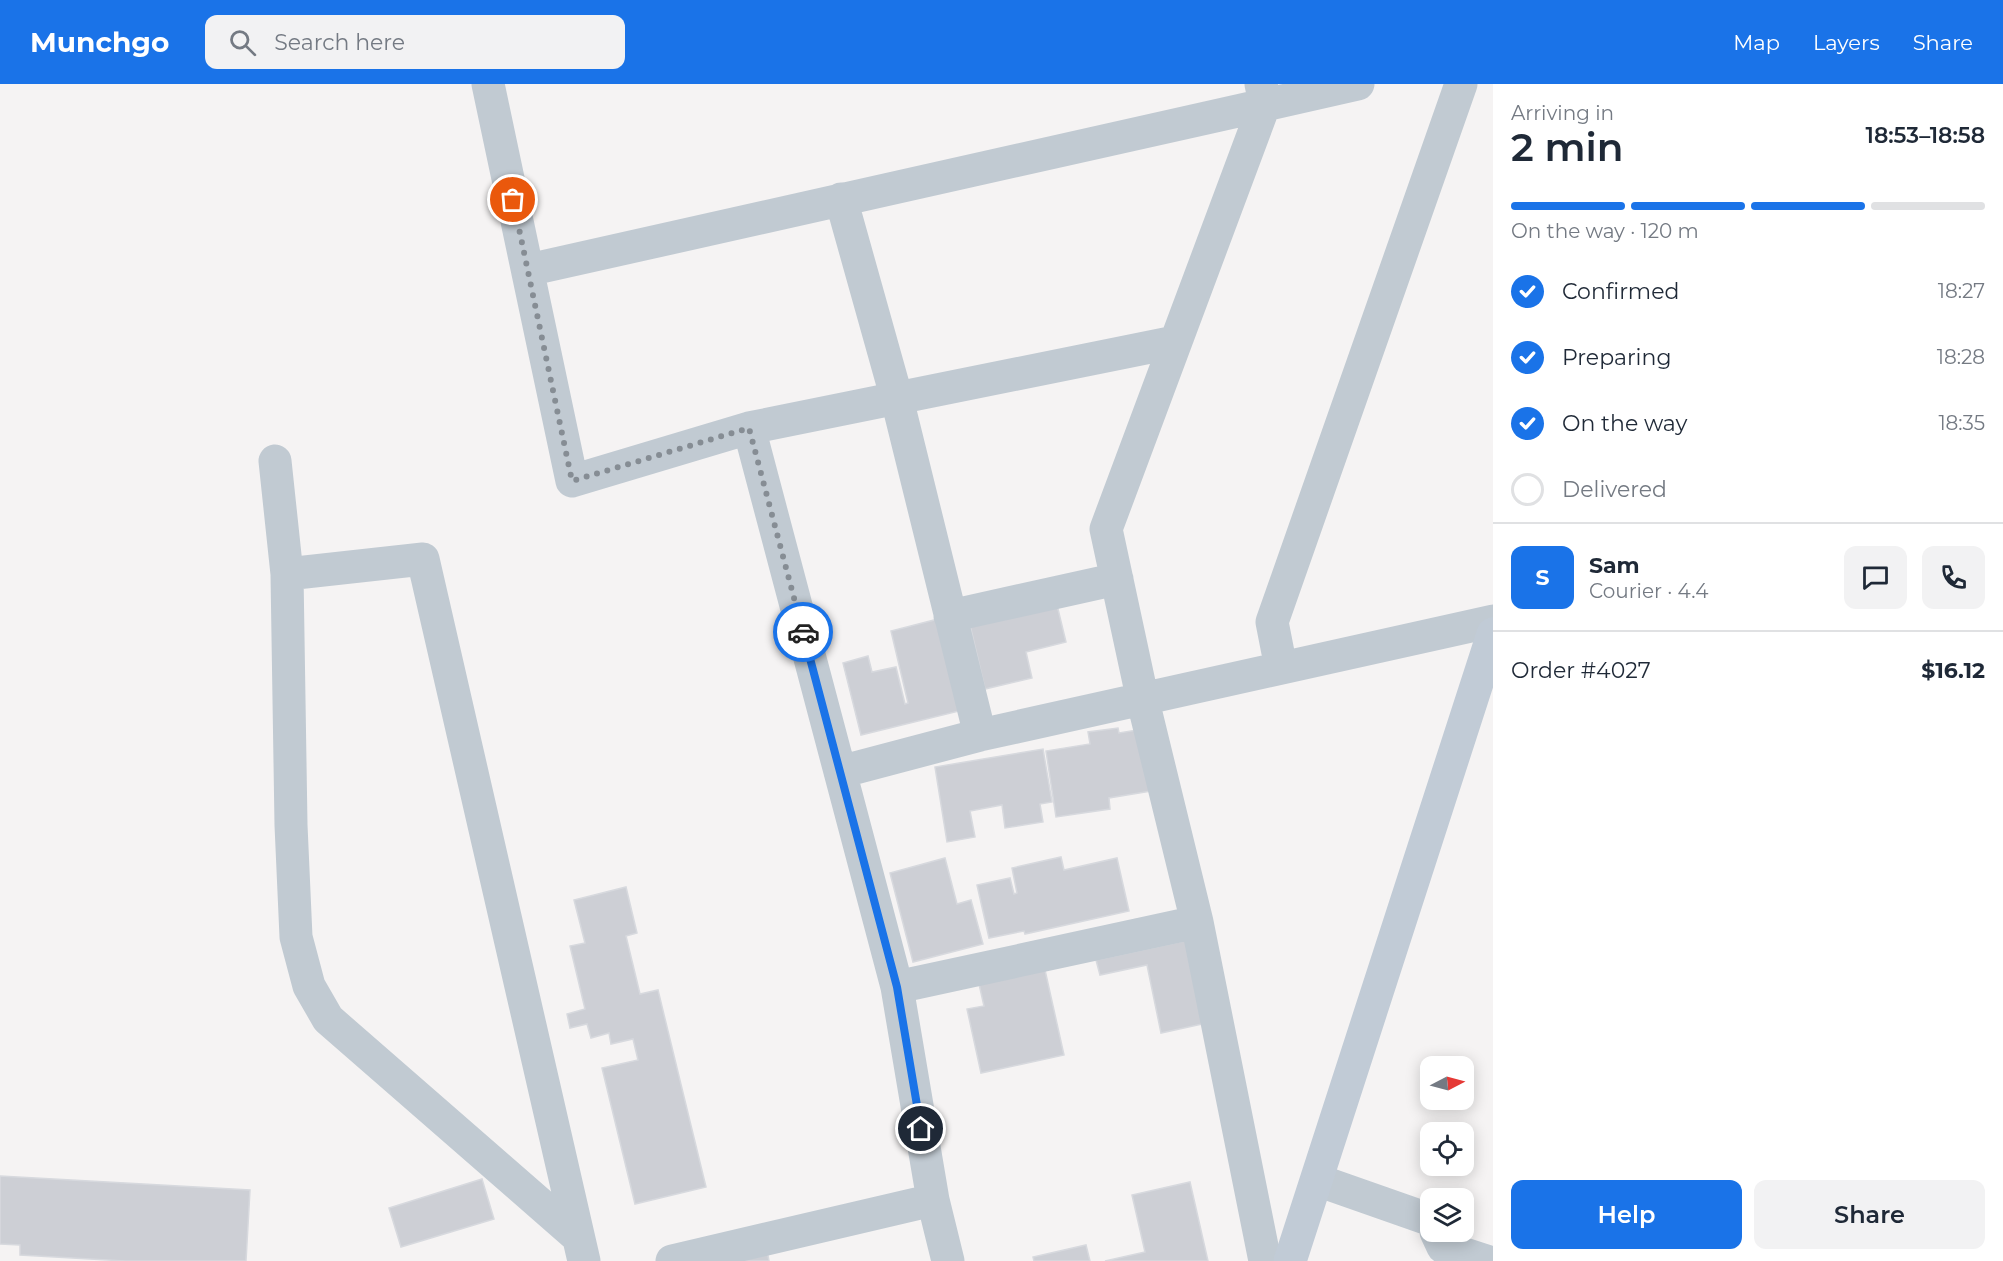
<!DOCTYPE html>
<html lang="en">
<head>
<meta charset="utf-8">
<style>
  :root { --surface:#fff; --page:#f2f2f3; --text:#1f2937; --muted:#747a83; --line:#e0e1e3; --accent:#1a73e8 }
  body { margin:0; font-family:Montserrat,sans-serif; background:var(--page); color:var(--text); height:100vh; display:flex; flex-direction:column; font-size:22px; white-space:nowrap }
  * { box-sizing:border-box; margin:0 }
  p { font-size:20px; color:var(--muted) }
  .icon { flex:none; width:33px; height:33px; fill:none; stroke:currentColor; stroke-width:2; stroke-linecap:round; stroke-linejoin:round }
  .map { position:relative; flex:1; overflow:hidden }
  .details { display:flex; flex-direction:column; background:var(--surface); width:510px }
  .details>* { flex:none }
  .needle { width:39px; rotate:84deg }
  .tools { position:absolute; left:1420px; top:972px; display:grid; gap:12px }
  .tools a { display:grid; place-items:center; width:54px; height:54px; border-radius:12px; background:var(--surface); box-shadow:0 3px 15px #0003; font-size:30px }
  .pin { position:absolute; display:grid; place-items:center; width:51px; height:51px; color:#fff; margin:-26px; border:3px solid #fff; border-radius:50%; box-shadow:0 2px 6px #0007 }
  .courier { position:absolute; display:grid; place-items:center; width:60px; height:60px; margin:-30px; border:4px solid #1a73e8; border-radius:50%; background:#fff; color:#222; box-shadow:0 2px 8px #0007 }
  .overview em { font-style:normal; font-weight:600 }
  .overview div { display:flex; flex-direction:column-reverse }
  .overview { display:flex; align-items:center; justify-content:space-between; height:102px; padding:0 18px }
  h1 { font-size:39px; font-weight:600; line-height:45px }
  .bar { display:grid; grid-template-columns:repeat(4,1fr); gap:9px 6px; align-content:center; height:72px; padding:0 18px }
  .bar i { height:8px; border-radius:4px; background:var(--line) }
  .bar .current { background:var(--accent) }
  .bar p { grid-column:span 4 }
  .line { display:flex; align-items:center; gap:15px; padding:0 18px; border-top:2px solid var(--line) }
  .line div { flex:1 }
  .round { display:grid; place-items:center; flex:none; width:63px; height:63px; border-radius:12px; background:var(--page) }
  ol { padding:0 18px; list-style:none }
  li { display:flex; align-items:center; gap:18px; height:66px }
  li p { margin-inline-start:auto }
  li .icon { padding:6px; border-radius:50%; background:var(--accent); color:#fff; stroke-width:4 }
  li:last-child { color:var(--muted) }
  li i { width:33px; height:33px; border:3px solid var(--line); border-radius:50% }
  .primary-button { display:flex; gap:12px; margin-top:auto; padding:12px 18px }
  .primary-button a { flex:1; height:69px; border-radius:12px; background:var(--accent); color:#fff; font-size:24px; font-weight:600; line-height:69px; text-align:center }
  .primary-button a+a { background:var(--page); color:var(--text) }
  header { display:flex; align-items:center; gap:36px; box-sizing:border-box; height:84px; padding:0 30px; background:var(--accent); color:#fff }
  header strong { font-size:28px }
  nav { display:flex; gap:33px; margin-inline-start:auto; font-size:21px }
  .search { width:420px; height:54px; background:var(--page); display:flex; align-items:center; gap:15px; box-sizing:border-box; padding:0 21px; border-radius:12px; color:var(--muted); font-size:22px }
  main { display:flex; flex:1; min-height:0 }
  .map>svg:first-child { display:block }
  .building { fill:#cdcfd5; stroke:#d7d9de; stroke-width:1.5 }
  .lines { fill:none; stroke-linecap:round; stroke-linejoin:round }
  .minor { stroke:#c1cad2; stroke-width:33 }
  .secondary { stroke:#c1cbd6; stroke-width:33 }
  .done { stroke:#868d94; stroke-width:6; stroke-dasharray:0 10.8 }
  .route { stroke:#1a73e8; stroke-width:8 }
</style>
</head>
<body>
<header>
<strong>Munchgo</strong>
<div class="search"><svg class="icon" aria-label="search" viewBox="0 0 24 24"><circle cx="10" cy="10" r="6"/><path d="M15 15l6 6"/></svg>Search here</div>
<nav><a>Map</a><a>Layers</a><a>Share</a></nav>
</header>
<main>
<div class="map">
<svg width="1493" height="1177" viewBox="0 0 1493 1177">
  <rect width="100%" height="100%" fill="#f5f3f3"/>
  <path class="building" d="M1057 521 1066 558 1026 568 1032 594 985 605 970 541Z
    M938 535 959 627 861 651 843 579 868 572 872 588 896 583 905 620 908 619 891 547Z
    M1155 643 1164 705 1109 714 1110 725 1056 733 1046 667 1090 660 1088 648 1118 644 1119 649Z
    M1043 665 1052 718 1040 720 1043 738 1005 744 1002 721 970 727 975 753 947 758 935 683Z
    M1061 773 1064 786 1117 774 1129 827 1025 850 1024 847 989 854 977 801 1010 794 1014 810 1017 809 1012 784Z
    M945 774 957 820 971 816 983 860 913 878 890 789Z
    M626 803 637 849 626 852 640 910 658 906 706 1103 635 1120 602 984 638 976 633 955 611 960 609 949 591 954 587 940 570 944 567 930 585 925 570 862 585 859 574 816Z
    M1198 854 1216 937 1161 949 1147 881 1100 891 1096 876Z
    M1045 886 1064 971 981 989 967 925 984 922 979 900Z
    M0 1092 250 1106 246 1177H125L20 1171V1161L0 1160Z
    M482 1095 494 1135 401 1163 389 1124Z
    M1190 1098 1208 1177H1105L1145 1168 1132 1111Z
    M1086 1161 1090 1177H1034L1033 1173Z
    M767 1166 769 1177H723Z"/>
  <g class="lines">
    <path class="minor" d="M488 0 572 397 749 344 1175 258
      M1261 0 1265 19 1106 445 1143 617 1197 838 1265 1177
      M841 115 897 315 980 651
      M528 186 1358 0
      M749 344 897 903 933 1116 948 1177
      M275 377 287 490 291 741 296 853 309 902 328 935 578 1153
      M287 490 423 475 584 1177
      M950 532 1117 495
      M1281 584 1272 538 1461 0
      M840 688 980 651 1493 537
      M897 903 1197 838
      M1317 1096 1431 1136
      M1436 1148 1443 1163 1486 1177
      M672 1177 933 1116"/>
    <path class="secondary" d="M1290 1177 1493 550"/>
  </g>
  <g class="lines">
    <path class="done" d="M513 116 572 397 749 344 803 548"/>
    <path class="route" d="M803 548 897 903 921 1045"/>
  </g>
</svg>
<div class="tools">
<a><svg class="needle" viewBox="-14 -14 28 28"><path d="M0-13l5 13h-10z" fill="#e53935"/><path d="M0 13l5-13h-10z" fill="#747a83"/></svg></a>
<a><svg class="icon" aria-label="locate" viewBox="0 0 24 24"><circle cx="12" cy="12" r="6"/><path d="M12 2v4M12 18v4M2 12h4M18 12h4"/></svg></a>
<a><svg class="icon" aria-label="layers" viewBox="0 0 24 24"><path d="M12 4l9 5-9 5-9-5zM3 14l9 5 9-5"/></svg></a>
</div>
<div class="pin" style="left:513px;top:116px;background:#ea580c"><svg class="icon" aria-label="bag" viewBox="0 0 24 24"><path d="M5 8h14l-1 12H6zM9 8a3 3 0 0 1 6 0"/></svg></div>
<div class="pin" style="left:921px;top:1045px;background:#1f2937"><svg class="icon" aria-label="home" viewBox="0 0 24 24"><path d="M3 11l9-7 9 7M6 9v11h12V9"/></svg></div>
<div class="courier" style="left:803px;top:548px"><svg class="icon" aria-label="car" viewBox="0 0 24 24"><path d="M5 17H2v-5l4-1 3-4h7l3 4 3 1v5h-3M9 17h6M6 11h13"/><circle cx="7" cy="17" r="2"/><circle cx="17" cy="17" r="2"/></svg></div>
</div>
<section class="details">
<div class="overview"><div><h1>2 min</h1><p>Arriving in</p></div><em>18:53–18:58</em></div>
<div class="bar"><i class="current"></i><i class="current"></i><i class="current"></i><i></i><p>On the way · 120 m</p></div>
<ol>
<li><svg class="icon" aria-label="check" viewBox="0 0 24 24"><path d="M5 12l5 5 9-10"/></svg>Confirmed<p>18:27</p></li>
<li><svg class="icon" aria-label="check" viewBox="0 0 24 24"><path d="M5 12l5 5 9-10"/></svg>Preparing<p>18:28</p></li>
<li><svg class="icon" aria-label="check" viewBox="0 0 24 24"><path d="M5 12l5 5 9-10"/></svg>On the way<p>18:35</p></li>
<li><i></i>Delivered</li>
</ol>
<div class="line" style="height:108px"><b class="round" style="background:var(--accent);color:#fff">S</b><div><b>Sam</b><p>Courier · 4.4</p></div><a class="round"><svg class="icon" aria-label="chat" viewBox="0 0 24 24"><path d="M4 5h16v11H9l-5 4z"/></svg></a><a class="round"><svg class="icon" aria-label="phone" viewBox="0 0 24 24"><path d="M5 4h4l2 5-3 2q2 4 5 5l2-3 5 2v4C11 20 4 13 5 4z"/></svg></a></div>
<div class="line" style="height:78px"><div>Order #4027</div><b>$16.12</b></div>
<div class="primary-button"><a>Help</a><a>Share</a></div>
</section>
</main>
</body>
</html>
